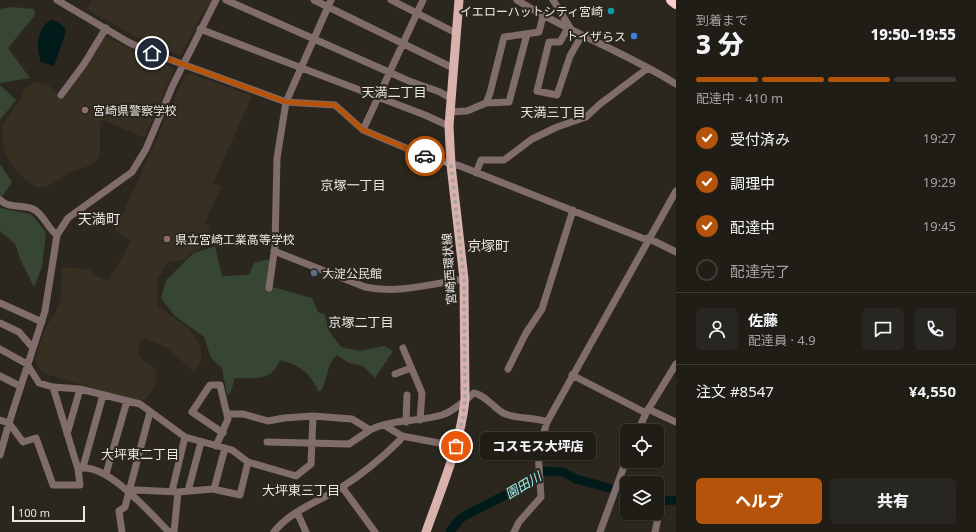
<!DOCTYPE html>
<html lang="ja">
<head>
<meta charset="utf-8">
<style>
  :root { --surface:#201d17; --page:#282620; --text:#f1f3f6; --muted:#a2a2a1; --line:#3d3b36; --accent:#b45309 }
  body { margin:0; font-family:"Noto Sans","Noto Sans JP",sans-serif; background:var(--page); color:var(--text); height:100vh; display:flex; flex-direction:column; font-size:15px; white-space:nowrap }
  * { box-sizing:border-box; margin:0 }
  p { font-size:13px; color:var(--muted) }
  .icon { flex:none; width:22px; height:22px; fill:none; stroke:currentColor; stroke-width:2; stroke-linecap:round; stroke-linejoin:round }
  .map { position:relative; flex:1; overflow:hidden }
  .panel { display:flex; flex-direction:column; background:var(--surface); width:300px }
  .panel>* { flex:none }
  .buttons { position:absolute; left:620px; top:424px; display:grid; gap:8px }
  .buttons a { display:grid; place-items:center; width:44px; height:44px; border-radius:6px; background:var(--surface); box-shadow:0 1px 3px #0004,0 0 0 1px var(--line); font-size:20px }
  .scale { position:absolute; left:12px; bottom:10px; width:73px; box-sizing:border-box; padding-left:4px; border:2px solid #eae7e2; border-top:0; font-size:11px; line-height:14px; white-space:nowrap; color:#eae7e2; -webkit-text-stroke:3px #2b271f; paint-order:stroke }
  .pin { position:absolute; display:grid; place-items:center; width:34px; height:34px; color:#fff; margin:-17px; border:2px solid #fff; border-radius:50%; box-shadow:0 1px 4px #0007 }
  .courier { position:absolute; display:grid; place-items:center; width:40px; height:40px; margin:-20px; border:3px solid #b45309; border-radius:50%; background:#fff; color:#222; box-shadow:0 1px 5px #0007 }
  .bubble { position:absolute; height:28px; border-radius:6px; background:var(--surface); box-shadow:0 1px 3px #0004,0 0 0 1px var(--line); font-size:13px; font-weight:800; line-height:28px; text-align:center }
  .overview em { font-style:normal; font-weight:800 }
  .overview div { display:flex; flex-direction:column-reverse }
  .overview { display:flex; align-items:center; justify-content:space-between; height:68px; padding:0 20px }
  h1 { font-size:26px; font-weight:800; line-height:30px }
  .bar { display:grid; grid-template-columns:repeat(4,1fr); gap:6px 4px; align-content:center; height:48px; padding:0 20px }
  .bar i { height:5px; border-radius:3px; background:var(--line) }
  .bar .selected { background:var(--accent) }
  .bar p { grid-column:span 4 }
  .line { display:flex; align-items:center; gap:10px; padding:0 20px; border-top:1px solid var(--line) }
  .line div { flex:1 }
  .round { display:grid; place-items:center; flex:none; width:42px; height:42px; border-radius:6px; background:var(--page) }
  ol { padding:0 20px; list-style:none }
  li { display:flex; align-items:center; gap:12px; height:44px }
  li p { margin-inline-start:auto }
  li .icon { padding:4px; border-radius:50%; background:var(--accent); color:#fff; stroke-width:4 }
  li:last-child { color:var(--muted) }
  li i { width:22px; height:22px; border:2px solid var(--line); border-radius:50% }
  .action { display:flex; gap:8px; margin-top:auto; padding:8px 20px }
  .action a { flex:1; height:46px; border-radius:6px; background:var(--accent); color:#fff; font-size:16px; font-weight:800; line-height:46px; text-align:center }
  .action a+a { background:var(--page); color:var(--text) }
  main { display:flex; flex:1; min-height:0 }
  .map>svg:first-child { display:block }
  .built { fill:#362f22 }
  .green { fill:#374632 }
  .water { fill:#011b1b }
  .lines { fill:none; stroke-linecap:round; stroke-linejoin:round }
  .river { stroke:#011b1b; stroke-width:9 }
  .minor { stroke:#806c6a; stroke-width:7 }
  .major { stroke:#d9b1ad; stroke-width:9 }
  .highway { stroke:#fcccc8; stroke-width:10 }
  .done { stroke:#a7a49e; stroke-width:4; stroke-dasharray:0 7.2 }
  .route { stroke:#b45309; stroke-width:5 }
  .culture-dot { fill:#0f9aa8; stroke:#2b271f; stroke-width:1.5 }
  .shop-dot { fill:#3f7fe0; stroke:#2b271f; stroke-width:1.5 }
  .education-dot { fill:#8d6e63; stroke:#2b271f; stroke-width:1.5 }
  .service-dot { fill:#5c6f8a; stroke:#2b271f; stroke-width:1.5 }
  .labels { text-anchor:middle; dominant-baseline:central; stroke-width:4; stroke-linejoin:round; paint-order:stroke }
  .poi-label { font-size:12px; fill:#eae7e2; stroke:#2b271f; text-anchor:start }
  .street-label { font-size:12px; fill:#eae7e2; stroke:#2b271f }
  .neighbourhood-label { font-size:13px; fill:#eae7e2; stroke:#2b271f }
  .water-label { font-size:13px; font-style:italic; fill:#99f2f2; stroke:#2b271f }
  .quarter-label { font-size:14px; fill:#eae7e2; stroke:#2b271f }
</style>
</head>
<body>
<main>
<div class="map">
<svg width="676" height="532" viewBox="0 0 676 532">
  <rect width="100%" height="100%" fill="#2b271f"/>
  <path class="built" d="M92 0H212L195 27 182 54 179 55 147 43 86 9Z
    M105 36 171 67 173 72 145 138 103 120 100 123V153L98 159 88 166 68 173 51 185 37 188 22 177 10 163 4 149 1 127 20 100 24 89 36 82 48 85 62 98Z
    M190 73 252 96 213 183 221 187 205 223 210 225 207 236 199 250 192 252 185 260 166 263 158 279V306L189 329 200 344 202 359 194 372 166 347 144 339 139 343V356L156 370 157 378 152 392 146 399 137 401 43 373 35 361 45 327 55 314 61 299 62 267 89 269 98 277 109 281 131 241 115 231 185 75Z"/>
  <path class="green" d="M12 7 34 9 35 15 8 48 30 78 0 83V9Z
    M0 85 16 100 0 120Z
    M0 164 12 182 0 200Z
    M0 208 31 214 46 232 42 267 34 287 21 261 15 244 0 231Z
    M215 246 222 276 249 275 254 263 270 259 269 286 312 298 318 312 325 315 329 331 341 347 359 351 384 346 393 351 375 378 363 366 349 363 337 355C326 364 328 380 321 391H318C310 372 299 365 280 360 272 382 255 378 235 378L230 394 227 395 222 368 211 358 204 337 175 316 161 298 166 280 194 253Z"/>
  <path class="water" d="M52 20 58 22 66 29 65 35 54 66 41 62C36 49 36 27 52 20Z"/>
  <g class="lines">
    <path class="river" d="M657 501 676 500
      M450 532 459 520 464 516 521 487 542 471 563 472 576 479 627 493"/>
    <path class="minor" d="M57 0 128 42 152 53 286 102 335 105 363 130 430 158 460 166 647 240 648 238 676 252
      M226 0 409 81 440 92 450 98
      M314 0 453 68
      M391 0 456 33
      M517 0C568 32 625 52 676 84
      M553 0 571 29
      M568 28 560 42H549L537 91 557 95 570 56 582 35
      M200 29 425 115 449 126
      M61 95 84 64 106 28
      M486 103 490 93 504 37 539 32 543 16
      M449 112 467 111 486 103 509 102 527 34
      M363 130 423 0
      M476 173 481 160H504L532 139 557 127 586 117 600 104 648 68
      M0 200C9 209 23 204 33 209 44 214 47 228 57 235
      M274 251 365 287C398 294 431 284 464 279
      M269 288 275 246 277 158 286 102 331 0
      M0 303 42 322
      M0 323 19 332 33 348
      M403 348 422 393 420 420
      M0 349 27 364 39 383 53 387 80 389 140 404 185 437 232 450 248 462 296 476 311 464 313 416
      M508 369 526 333 542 309 573 210
      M395 374 411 368
      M572 375 646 413
      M0 376 20 386
      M53 387 78 469C105 460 151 514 169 532
      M646 413 648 409 676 422
      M227 414H243L268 421 284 418 313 416 352 419 370 430C391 419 418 422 442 415 453 412 465 400 474 393 485 395 493 407 503 413 517 420 533 416 547 422
      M0 420 9 423 23 442 36 438 53 485H80L78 469
      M406 422 407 395
      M384 425 402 436 455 446
      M638 431 646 413 676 364
      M67 434 80 389
      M267 442 349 444 370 430
      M216 446 228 419 220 385H210L192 412 223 433
      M0 455 9 423 45 311 57 235 68 218 132 172 146 149 173 85 216 0
      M83 467 103 395
      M106 474 127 401
      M342 487 375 532
      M214 489 225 448
      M128 491 136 490 178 492 213 489 240 495 248 462
      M172 491 185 437
      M188 491 201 442
      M297 512 306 532
      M122 532 119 511 125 507 150 412
      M174 532 178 492
      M274 532C291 510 319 502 342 487 364 473 382 458 400 440L402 436
      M514 532 519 522 541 497 538 451 547 422 676 191
      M600 532 627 458
      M655 532 660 509"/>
    <path class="major" d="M426 532C441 489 460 446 465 400L464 279 451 165 449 126 459 0"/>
    <path class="highway" d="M671 0 676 4"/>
  </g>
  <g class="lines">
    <path class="done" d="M425 156 451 165 464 279 465 400 463 418 456 446"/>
    <path class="route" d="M152 53 286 102 335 105 363 130 425 156"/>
  </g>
  <circle class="culture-dot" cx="611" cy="11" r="4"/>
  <circle class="shop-dot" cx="634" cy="36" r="4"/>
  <g class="education-dot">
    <circle cx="85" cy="110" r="4"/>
    <circle cx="167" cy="239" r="4"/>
  </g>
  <circle class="service-dot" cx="314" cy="273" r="4"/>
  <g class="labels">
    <g class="poi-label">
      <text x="603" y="11" text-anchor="end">イエローハットシティ宮崎</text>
      <text x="626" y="36" text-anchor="end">トイザらス</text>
      <text x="93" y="110">宮崎県警察学校</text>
      <text x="175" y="239">県立宮崎工業高等学校</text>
      <text x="322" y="273">大淀公民館</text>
    </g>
    <g class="street-label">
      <text transform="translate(449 269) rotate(-94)">宮崎西環状線</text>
    </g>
    <g class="neighbourhood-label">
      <text x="394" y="92">天満二丁目</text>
      <text x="553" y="112">天満三丁目</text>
      <text x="353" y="185">京塚一丁目</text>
      <text x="361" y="322">京塚二丁目</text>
      <text x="140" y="454">大坪東二丁目</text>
      <text x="301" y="490">大坪東三丁目</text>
    </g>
    <g class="water-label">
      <text transform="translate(523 485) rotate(-31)">園田川</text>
    </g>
    <g class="quarter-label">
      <text x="99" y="218">天満町</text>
      <text x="488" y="245">京塚町</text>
    </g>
  </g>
</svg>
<div class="buttons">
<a><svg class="icon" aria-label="locate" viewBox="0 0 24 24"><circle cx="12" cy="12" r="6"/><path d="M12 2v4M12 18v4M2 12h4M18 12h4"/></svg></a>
<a><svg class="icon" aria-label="layers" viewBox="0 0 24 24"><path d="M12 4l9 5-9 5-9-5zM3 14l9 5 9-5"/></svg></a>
</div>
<div class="scale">100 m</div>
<div class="pin" style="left:456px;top:446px;background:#ea580c"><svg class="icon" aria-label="bag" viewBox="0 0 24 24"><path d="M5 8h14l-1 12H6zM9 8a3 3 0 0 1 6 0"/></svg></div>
<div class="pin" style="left:152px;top:53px;background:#1f2937"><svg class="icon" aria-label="home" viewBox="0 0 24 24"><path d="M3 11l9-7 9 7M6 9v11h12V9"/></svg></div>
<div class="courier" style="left:425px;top:156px"><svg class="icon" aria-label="car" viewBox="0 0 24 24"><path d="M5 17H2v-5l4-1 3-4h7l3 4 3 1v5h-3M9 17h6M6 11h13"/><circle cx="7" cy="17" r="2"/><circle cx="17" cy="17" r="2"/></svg></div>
<div class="bubble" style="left:480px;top:432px;width:116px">コスモス大坪店</div>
</div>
<section class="panel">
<div class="overview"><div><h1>3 分</h1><p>到着まで</p></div><em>19:50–19:55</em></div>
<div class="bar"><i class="selected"></i><i class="selected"></i><i class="selected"></i><i></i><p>配達中 · 410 m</p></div>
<ol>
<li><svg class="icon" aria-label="check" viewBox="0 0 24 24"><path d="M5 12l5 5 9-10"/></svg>受付済み<p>19:27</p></li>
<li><svg class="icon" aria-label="check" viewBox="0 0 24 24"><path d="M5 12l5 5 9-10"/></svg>調理中<p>19:29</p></li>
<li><svg class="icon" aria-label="check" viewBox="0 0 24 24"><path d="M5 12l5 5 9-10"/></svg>配達中<p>19:45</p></li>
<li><i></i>配達完了</li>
</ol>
<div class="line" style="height:72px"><a class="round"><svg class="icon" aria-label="person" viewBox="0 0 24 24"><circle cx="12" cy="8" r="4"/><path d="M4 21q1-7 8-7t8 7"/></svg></a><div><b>佐藤</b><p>配達員 · 4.9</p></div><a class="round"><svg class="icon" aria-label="chat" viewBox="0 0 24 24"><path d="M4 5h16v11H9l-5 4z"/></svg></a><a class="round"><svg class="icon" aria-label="phone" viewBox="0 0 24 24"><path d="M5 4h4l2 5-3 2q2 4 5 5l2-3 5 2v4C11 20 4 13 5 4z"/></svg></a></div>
<div class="line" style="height:52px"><div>注文 #8547</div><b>¥4,550</b></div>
<div class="action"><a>ヘルプ</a><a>共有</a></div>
</section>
</main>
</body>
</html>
